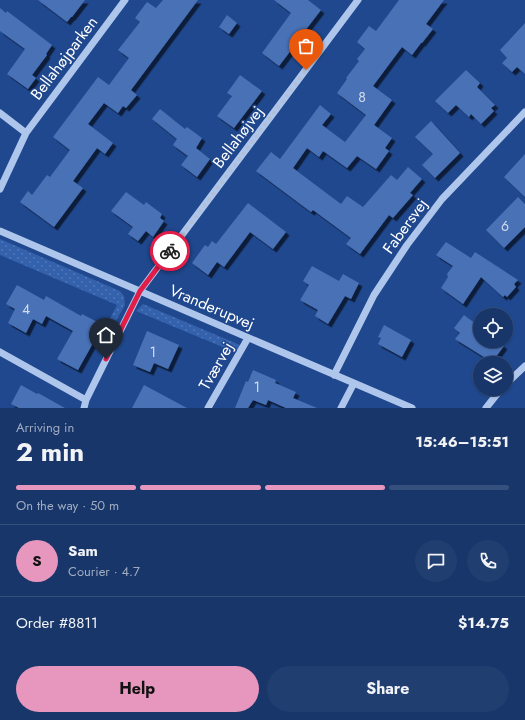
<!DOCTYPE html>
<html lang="en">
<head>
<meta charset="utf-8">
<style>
  :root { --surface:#18366a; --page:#213e70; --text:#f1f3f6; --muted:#9fabc1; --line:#36507e; --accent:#e797bd }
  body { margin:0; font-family:Jost,sans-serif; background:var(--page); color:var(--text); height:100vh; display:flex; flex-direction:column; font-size:15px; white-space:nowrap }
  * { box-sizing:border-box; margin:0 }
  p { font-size:13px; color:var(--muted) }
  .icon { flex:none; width:22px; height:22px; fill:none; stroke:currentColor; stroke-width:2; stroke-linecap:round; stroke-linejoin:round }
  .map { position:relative; height:408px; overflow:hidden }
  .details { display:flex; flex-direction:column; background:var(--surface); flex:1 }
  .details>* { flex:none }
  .controls { position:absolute; left:473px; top:308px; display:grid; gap:8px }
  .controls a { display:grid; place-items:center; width:40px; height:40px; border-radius:50%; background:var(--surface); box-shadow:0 1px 3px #0004,0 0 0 1px var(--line); font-size:20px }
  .pin { position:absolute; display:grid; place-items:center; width:34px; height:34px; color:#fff; margin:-41px -17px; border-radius:50% 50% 50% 0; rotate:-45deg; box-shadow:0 0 4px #0007 }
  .pin .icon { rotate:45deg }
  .courier { position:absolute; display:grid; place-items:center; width:40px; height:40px; margin:-20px; border:3px solid #e11d48; border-radius:50%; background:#fff; color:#222; box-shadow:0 1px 5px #0007 }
  .overview em { font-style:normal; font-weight:700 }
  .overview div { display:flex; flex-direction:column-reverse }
  .overview { display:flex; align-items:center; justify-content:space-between; height:68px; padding:0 16px }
  h1 { font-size:26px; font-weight:700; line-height:30px }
  .bar { display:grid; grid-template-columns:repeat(4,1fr); gap:6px 4px; align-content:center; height:48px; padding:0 16px }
  .bar i { height:5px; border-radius:3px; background:var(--line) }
  .bar .active { background:var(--accent) }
  .bar p { grid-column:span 4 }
  .line { display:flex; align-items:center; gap:10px; padding:0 16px; border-top:1px solid var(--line) }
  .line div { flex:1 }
  .round { display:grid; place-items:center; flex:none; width:42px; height:42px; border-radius:21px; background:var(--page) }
  .action { display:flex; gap:8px; margin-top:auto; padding:8px 16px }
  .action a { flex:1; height:46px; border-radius:24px; background:var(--accent); color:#111; font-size:16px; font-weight:700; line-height:46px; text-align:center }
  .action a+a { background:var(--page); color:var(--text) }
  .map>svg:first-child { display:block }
  .grass { fill:url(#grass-dots) }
  .building { fill:#4871b6; filter:url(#shadow) }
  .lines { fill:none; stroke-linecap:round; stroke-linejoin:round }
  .minor { stroke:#afc6ec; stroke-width:7 }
  .done { stroke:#b1bfd7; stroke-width:4; stroke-dasharray:0 7.2 }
  .route { stroke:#e11d48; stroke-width:5 }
  .labels { text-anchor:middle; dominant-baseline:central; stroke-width:3; stroke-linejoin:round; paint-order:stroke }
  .number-label { font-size:14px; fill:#d1dced }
  .street-label { font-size:16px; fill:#fff; stroke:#20488e }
</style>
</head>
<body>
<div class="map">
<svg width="525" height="408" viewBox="0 0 525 408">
  <defs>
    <pattern id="grass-dots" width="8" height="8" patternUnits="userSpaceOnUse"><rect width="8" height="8" fill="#3361ac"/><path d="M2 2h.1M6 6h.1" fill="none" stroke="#5279b8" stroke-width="1.8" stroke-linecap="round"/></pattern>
    <filter id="shadow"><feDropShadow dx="3.5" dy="3.5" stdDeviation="0" flood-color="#0009"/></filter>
  </defs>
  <rect width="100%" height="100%" fill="#20488e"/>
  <path class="grass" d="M0 239 120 291 124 296 125 305 101 347 97 344 117 305 0 255Z
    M143 304 240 345 241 348 237 353 136 311Z"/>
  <path class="building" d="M38 0H85L72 17H71L67 22Z
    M163 0H198L131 90 137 95 126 108 123 106 118 113 104 103 88 124 113 143 105 154 97 148 73 181 83 188 54 227 20 202 28 191 32 195 47 175 50 177 70 150 53 137 98 77 109 85 129 58 118 50 140 22 135 18 147 2 156 8Z
    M274 0H308L321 10 291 49H292L279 66 262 53 291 13Z
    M399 0H444L426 24 433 29 422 43H421L412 55 402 47 373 86 392 100 374 125 392 138 385 148 389 151 376 169 357 156 347 168 323 151 319 157 307 148 293 168 341 204 347 196 363 207 391 175 397 180 408 167 422 179 410 193 413 195 393 218 389 215 360 254 346 244 351 238 313 210 311 212 256 171 271 152 280 159 320 105 331 114 322 125 345 142 366 115 337 93 347 79 346 78 359 61 357 59 365 49 357 42 369 26 376 31Z
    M0 8 6 13 7 11 52 45 46 54 47 55 32 75 36 78 28 89 7 74 25 49 0 31Z
    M227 15 237 23 229 34 219 27Z
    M525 23V74L517 67 512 72 502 63 507 58 500 50Z
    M466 70 480 83 477 87 495 105 491 108 494 111 481 124 471 114 469 117 456 105 448 113 435 101Z
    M240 75 262 91 234 128 217 116 232 96 227 93Z
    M160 109 185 129 187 127 202 138 196 148 210 159 197 177 181 165 188 156 173 145 177 139 152 119Z
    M431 121 460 153 435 178 422 165 433 154 415 137Z
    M525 154V197L504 177Z
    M126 192 144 205 146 202 162 214 160 218 164 221 153 237 146 231 138 241 128 234 133 227 111 211Z
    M518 197 525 204V227L504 248 486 230Z
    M248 203 286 232 273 249 250 232 224 267 217 262 208 275 192 263 205 245 208 247 212 241 216 244Z
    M446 242 471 258 475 252 518 280 514 284 516 287 507 297 505 295 503 297 481 277 463 304 441 288 448 277 447 274 453 266 436 255Z
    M312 266 339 281 343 274 359 283 351 299 345 296 328 324 315 316 318 310 300 300 309 285 303 281Z
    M17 285 44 300 46 296 81 316 82 314 103 325 78 370 57 359 73 331 46 316 42 324 33 319 26 333 8 323 15 309 6 304Z
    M464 315 480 327V341H498L504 346 492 362 455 339 460 333 454 328Z
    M384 325 411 340 402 357 378 344 381 338 378 337Z
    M147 331 179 345 168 369 154 363 150 372 133 365Z
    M253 370 276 380 275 383 296 392 293 398 317 408H286L268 400 266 405 253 400 248 408H235L246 381 248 382Z
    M21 385 37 394 38 393 65 408H19L11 404Z
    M144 385 187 408H132Z"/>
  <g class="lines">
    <path class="minor" d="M0 113 26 133
      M0 189 26 133 125 0
      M0 231 412 408
      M0 352 86 400
      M334 375 374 295 407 245 442 199 525 112
      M506 384 525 366
      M84 408 86 400 140 291 358 0
      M208 408 248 338
      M341 408 354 383
      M486 408 501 389"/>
  </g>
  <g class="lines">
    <path class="done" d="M170 251 306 70"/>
    <path class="route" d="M106 359 140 291 170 251"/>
  </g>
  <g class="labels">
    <g class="number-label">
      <text x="362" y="97">8</text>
      <text x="505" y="226">6</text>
      <text x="26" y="309">4</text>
      <text x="153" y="352">1</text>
      <text x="257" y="387">1</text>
    </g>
    <g class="street-label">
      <text transform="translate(64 58) rotate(-53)">Bellahøjparken</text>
      <text transform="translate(238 137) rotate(-53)">Bellahøjvej</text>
      <text transform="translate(405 226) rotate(-54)">Fabersvej</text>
      <text transform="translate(212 307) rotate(23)">Vranderupvej</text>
      <text transform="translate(216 366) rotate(-60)">Tværvej</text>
    </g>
  </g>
</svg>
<div class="controls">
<a><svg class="icon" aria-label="locate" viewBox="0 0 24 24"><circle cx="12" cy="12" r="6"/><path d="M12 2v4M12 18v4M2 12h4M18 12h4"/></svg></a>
<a><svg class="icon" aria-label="layers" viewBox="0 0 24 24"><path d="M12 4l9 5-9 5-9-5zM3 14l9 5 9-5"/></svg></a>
</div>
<div class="pin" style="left:306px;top:70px;background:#ea580c"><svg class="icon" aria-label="bag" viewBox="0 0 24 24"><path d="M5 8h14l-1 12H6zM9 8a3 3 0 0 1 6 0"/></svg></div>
<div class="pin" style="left:106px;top:359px;background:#1f2937"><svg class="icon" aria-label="home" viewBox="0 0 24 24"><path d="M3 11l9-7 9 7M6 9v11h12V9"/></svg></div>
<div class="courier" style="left:170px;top:251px"><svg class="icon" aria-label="bike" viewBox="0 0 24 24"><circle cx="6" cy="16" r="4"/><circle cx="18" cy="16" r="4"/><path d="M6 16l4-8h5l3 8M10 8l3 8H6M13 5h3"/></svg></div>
</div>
<section class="details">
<div class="overview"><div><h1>2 min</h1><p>Arriving in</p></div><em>15:46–15:51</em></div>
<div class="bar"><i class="active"></i><i class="active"></i><i class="active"></i><i></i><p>On the way · 50 m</p></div>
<div class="line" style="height:72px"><b class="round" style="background:var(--accent);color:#111">S</b><div><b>Sam</b><p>Courier · 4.7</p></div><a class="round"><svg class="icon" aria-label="chat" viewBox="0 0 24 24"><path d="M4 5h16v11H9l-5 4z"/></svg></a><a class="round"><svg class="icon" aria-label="phone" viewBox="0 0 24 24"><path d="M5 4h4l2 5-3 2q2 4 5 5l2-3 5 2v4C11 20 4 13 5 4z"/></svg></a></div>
<div class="line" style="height:52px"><div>Order #8811</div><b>$14.75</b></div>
<div class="action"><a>Help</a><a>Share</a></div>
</section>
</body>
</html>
